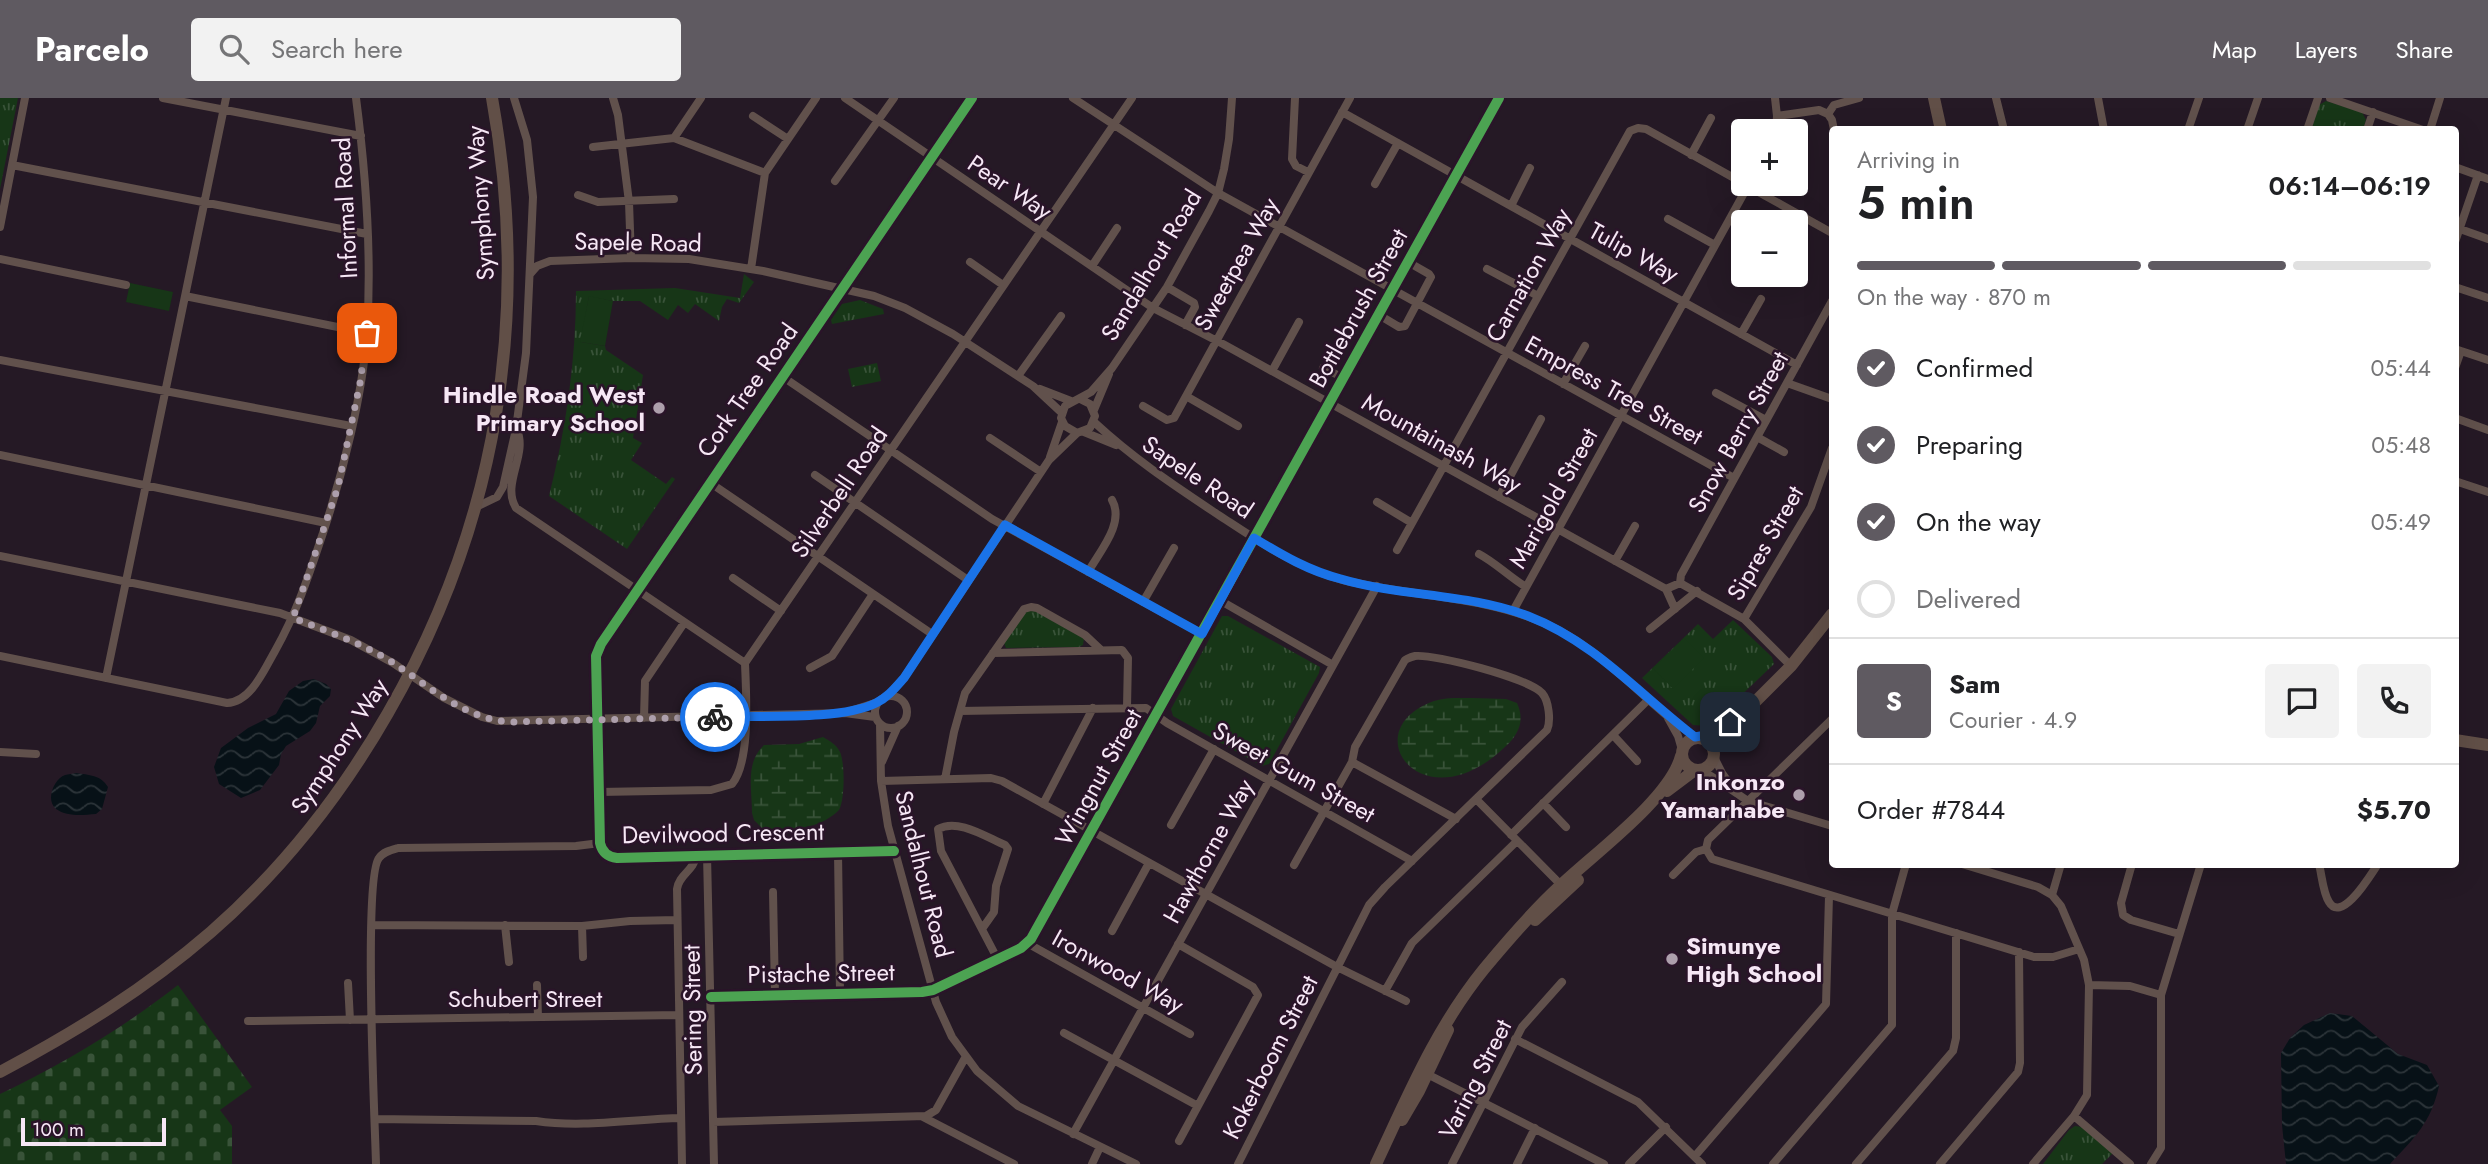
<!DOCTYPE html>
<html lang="en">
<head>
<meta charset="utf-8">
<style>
  :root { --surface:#fff; --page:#f2f2f2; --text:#202124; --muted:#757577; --line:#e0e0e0; --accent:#5f5a61 }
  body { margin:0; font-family:Jost,sans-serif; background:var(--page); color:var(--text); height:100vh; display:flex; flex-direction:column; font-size:26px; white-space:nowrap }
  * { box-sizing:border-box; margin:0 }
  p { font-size:23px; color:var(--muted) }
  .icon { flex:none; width:38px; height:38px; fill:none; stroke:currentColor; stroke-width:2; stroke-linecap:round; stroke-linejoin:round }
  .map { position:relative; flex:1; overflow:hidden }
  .side { position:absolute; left:1829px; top:28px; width:630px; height:742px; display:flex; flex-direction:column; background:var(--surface); border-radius:7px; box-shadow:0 7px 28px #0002 }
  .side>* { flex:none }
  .fabs { position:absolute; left:1731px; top:21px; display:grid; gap:14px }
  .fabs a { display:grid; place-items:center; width:77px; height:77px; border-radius:7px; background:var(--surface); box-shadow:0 7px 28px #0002; font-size:35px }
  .scale { position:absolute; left:21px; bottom:18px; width:145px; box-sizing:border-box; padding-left:7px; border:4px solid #f6e7f5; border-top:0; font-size:19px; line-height:24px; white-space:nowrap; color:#f6e7f5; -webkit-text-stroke:5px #2a1429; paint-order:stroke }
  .pin { position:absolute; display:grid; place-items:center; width:60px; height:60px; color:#fff; margin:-30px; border-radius:14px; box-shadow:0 4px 10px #0006 }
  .courier { position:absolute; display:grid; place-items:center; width:70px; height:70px; margin:-35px; border:5px solid #1a73e8; border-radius:50%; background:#fff; color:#222; box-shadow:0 2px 9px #0007 }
  .summary em { font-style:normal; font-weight:600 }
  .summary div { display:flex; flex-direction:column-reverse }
  .summary { display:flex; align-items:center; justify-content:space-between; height:119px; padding:0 28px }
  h1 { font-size:46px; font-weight:600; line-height:52px }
  .bar { display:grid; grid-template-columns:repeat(4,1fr); gap:10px 7px; align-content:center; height:84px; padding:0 28px }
  .bar i { height:9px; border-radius:5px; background:var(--line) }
  .bar .selected { background:var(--accent) }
  .bar p { grid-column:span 4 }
  .line { display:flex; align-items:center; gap:18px; padding:0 28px; border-top:2px solid var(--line) }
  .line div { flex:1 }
  .round { display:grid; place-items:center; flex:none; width:74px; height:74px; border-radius:7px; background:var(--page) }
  ol { padding:0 28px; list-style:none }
  li { display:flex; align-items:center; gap:21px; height:77px }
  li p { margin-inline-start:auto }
  li .icon { padding:7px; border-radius:50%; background:var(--accent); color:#fff; stroke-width:4 }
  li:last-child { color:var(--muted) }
  li i { width:38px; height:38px; border:4px solid var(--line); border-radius:50% }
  header { display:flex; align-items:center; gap:42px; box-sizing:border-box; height:98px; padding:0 35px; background:var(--accent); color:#fff }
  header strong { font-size:33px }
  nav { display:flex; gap:38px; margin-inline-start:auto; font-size:24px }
  .search { width:490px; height:63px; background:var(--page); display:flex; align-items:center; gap:18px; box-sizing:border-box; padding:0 24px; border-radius:7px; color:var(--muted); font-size:26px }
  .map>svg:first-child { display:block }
  .grass { fill:url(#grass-tufts) }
  .wetland { fill:url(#wetland-marsh) }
  .cemetery { fill:url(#cemetery-stones) }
  .garden { fill:#173617 }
  .water { fill:url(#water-waves) }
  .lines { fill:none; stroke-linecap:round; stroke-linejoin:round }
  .street { stroke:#61514c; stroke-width:8 }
  .secondary { stroke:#614f47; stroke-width:12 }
  .cycleway-casing { stroke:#2a1429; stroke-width:15 }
  .cycleway { stroke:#4ca352; stroke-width:10 }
  .done { stroke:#ad9fac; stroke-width:7; stroke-dasharray:0 12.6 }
  .route { stroke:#1a73e8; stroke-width:9 }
  .poi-dot { fill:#ad9fac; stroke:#2a1429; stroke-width:2.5 }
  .labels { text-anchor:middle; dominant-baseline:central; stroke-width:5; stroke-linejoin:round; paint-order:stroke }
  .street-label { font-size:24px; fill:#f6e7f5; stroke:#2a1429 }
  .poi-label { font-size:24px; font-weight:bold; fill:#f6e7f5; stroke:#2a1429; text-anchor:end }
</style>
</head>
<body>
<header>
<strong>Parcelo</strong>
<div class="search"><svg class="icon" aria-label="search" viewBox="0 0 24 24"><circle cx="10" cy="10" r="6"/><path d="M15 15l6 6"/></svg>Search here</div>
<nav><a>Map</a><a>Layers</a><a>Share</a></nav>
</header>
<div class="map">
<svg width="2488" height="1066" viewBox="0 0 2488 1066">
  <defs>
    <pattern id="grass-tufts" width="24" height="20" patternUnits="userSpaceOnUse" patternTransform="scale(1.75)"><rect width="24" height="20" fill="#173617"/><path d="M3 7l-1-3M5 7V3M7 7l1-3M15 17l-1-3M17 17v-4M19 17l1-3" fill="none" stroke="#395339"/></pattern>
    <pattern id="wetland-marsh" width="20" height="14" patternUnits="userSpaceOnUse" patternTransform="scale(1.75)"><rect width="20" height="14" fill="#173617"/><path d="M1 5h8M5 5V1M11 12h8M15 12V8" fill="none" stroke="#395339"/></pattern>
    <pattern id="cemetery-stones" width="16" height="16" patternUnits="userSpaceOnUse" patternTransform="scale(1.75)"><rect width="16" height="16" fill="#173617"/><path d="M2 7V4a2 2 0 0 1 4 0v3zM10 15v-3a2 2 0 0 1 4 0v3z" fill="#395339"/></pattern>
    <pattern id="water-waves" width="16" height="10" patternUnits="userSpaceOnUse" patternTransform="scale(1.75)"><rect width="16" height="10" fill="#071117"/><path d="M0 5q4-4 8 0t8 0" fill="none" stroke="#2c3439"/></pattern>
  </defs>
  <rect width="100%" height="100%" fill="#251925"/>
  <path class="grass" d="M0 0H18L0 91Z
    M2326 3 2362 14 2366 22 2363 31 2311 32 2319 7Z
    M744 176 754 184 739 205 727 201 722 209 719 223 695 206 688 215 678 207 668 222 640 203H613L589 199 581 244 605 248 606 252 643 277 633 340 642 345 631 362 666 386 672 379 675 381 627 451 549 398C566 331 576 262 576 193L675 190 740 200Z
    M860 202 883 211 884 216 832 226 831 222 842 206Z
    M877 265 881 283 852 289 848 271Z
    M1026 513H1035L1084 540 1083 547 1079 549 1006 550 1004 545Z
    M1222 518H1228L1320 569 1319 575 1269 666 1262 668 1173 618 1171 611Z
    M1733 522 1772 559 1774 566 1709 628 1693 627 1642 580 1698 526 1713 541Z
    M2075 1028 2082 1029 2113 1055 2102 1066H2043L2069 1032Z"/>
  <path class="wetland" d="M1472 600 1506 601 1517 605C1525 622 1519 636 1506 648 1423 729 1352 632 1434 603 1446 599 1460 600 1472 600Z
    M823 639C831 644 836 646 840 654 845 665 845 701 839 712 819 732 790 732 763 731L754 722 752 715C752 690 745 665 764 647L799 646Z"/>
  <path class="cemetery" d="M178 887 252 989 220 1012 232 1028V1066H0V996C63 966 123 930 178 887Z"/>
  <path class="garden" d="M130 185 173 194 169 213 126 204Z
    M589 198 613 203 605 248 580 244Z
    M1684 540 1704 560 1673 591 1653 570Z"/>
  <path class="water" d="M314 581 326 586 331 591 330 598 320 608 316 625 310 633 286 648 281 656 279 667 260 692 241 700 219 686 214 669 221 650 248 630 276 616 289 593 303 583Z
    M76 675C89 677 101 677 108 689L102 711 96 716C83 717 67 719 56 711 45 702 54 681 65 677 68 676 73 676 76 675Z
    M2330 915 2352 918 2398 956 2427 967 2439 988C2431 1025 2415 1039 2390 1066H2286L2282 1027 2281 955 2290 940 2304 927Z"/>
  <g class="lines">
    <path class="street" d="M163 0 361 38
      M613 0 618 17 629 104 631 160
      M845 0 1153 210 1223 246 1666 491 1680 485
      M1073 0 1218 95 1734 380
      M1295 0 1292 61 1296 68 1308 74
      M1775 0 1777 18 1776 33
      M1996 0 2004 32
      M2098 0 2104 32
      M2330 0 2423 32
      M1342 14 1797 267
      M1828 16 1834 7 1859 0
      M1828 16 1832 22 1834 32
      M753 18 788 41
      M1777 18 1819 12 1828 16
      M2188 32 2199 0
      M2247 32 2258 0
      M2307 32 2318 0
      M2367 32 2373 14
      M2430 32 2440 0
      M674 40 701 0
      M593 49 674 40 765 75
      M1691 57 1711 20
      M12 67 367 136
      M2455 69 2488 81
      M835 83 894 0
      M1375 86 1398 45
      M1744 86 1832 135
      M578 97 598 104 674 101
      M1511 108 1530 70
      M1668 121 1715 147
      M0 129 25 0
      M2460 131 2488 141
      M2455 144 2478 77
      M0 161 126 187
      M970 164 1003 187
      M1092 168 1117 130
      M751 171 765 75 816 0
      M1487 171 1538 198
      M530 176 537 168 550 163 631 160 689 161 763 173 874 198 905 210 953 236 1033 288 1062 315
      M1167 189 1194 205 1195 209 1185 227
      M2455 189 2488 200
      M185 198 367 235
      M1379 217 1399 229 1405 228 1431 179 1429 176 1408 164
      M1741 236 1761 201
      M2455 251 2488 262
      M0 262 351 328
      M1323 270 1344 280
      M2455 270 2461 253
      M1272 273 1299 224
      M1018 278 1061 218
      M783 279 992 421 1202 536
      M1787 285 1832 301
      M1563 286 1585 248
      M1040 291 1071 303
      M1716 295 1766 322
      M1186 298 1238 328
      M1080 301 1090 306 1095 318 1090 330 1077 335 1065 328 1061 320 1065 308 1091 294 1112 270 1167 189 1209 113 1218 95 1224 71 1229 41 1232 0
      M1143 308 1167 322 1174 320 1350 0
      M1094 312 1109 276
      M2455 320 2488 332
      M1094 324C1134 361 1172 386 1217 416 1257 442 1296 470 1343 482 1410 499 1480 497 1544 525 1593 547 1626 583 1666 617 1675 625 1686 632 1695 639
      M517 332C528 357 501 386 516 410L745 565
      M1084 334 1116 347
      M1757 339 1784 354
      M990 340 1041 374
      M0 357 326 425
      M1050 359 1062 324
      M815 377 968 482
      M2455 383 2488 394
      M709 384 932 536
      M1499 399 1541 321
      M1377 404 1412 425
      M476 409 497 399 503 389 516 331 526 255 533 99 527 42 514 0
      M1397 452 1630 33 1638 30 1646 31 1743 85
      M1479 456C1496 465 1508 478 1526 489
      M0 458 280 515 351 542 393 565 444 600 482 619 497 623 845 615 875 619
      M1615 463 1635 428
      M1088 474C1100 453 1125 425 1112 402
      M733 480 781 513
      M1680 485 1681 477 1832 203
      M1680 485 1744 521 1791 568
      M1666 491 1675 511
      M1221 503 1333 567
      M1143 504 1174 450
      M1513 513 1749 86
      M1744 521 1811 409 1832 350
      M1650 531 1697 493
      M993 555 1122 552 1128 560 1127 609
      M0 558 227 605C251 604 264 572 275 553 297 514 309 477 323 435 343 375 363 296 367 233 372 156 366 77 356 0
      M745 565 1132 0
      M810 570 832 558 873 496
      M106 580 226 0
      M888 598 904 580 1049 362 1077 335
      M875 614a16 16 0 1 1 32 0a16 16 0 1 1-32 0Z
      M960 613 1146 610 1167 625 1412 763
      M847 614 878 604
      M644 620 645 583 684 525
      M1668 620 1678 638 1682 652
      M1832 621 1708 742 1706 751 1712 761 2034 859H2053L2079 851
      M880 626 881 683 888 728 936 904 952 939 977 973 1018 1008 1136 1066
      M1613 637 1637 663
      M0 654 36 656
      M1714 659 1722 675 1732 689
      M882 664 898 628
      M1352 664 1456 721
      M1699 672 1711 678 1748 703 1832 728
      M945 681 954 634 965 595 1024 511 1031 509 1037 510 1085 537 1101 552
      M881 683 991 680 1002 683 1337 869 1406 903
      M599 694 711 692 732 686C751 663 746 595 745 565
      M1476 701 1563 789
      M1543 705 1566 729
      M1043 706 1093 610
      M1171 727 1214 651
      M1511 737 1649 601
      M894 753 617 760C608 759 602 754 600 745L596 558 601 546 972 0
      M838 754 840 896
      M707 757 714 1066
      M1962 766 2038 789 2052 797 2061 808 2084 862 2089 887 2087 997 2074 1018 2033 1066
      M2132 766 2121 805 2123 817 2131 822 2179 836
      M2319 766C2322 778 2323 795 2329 804 2342 826 2371 776 2378 766
      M1673 777 1696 754 1706 751
      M773 794 775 897
      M2052 797 2061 766
      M372 827 582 828 630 823 677 822
      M505 827 509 864
      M582 828 583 859
      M982 831 994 814 996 788 1008 751 1005 747C986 739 958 720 938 731L941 753 998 862
      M1112 833 1149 765
      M1027 845 1190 936
      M1178 846 1253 889 1258 897 1179 1043
      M348 885 350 922
      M537 887 538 919
      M2089 887 2130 888 2161 897
      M1385 893 1412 845 1517 743
      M711 899 922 894 933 892 1021 850 1031 841 1499 0
      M248 923 679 917
      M1064 935 1198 1008
      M1515 941 1638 1004 1702 1066
      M1425 975 1604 1066
      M2074 1018 2130 1066
      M923 1019 1014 1066
      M375 1021 536 1023C583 1030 633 1021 681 1020
      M713 1024 926 1018 936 1012 965 960
      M1073 1036 1377 488
      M1695 1058 1826 906 1829 798
      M376 1066C375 1025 363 780 379 760 383 754 391 752 398 750L576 748 600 745
      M682 1066 677 791C679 776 694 773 696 758
      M1092 1066 1100 1049
      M1238 1066 1369 807 1385 789 1547 632C1551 623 1549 603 1542 595 1528 580 1436 556 1415 558 1410 559 1409 560 1405 562L1355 649 1352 664 1294 767
      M1452 1066 1522 929 1562 884
      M1517 1066 1535 1030
      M1629 1066 1666 1029
      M1773 1066 1892 927V816L1906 766
      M1856 1066 1953 953 1956 940V835
      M1940 1066 2018 974 2020 965 2019 854
      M2151 1066 2161 1050V897L2201 766"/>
    <path class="secondary" d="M1934 0 1941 32
      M1682 656a16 16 0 1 1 32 0a16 16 0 1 1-32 0Z
      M2455 642 2488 647
      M1714 652 1751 608 1791 568 1832 516
      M1667 693 1695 672
      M1535 822 1578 782
      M0 974C77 933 145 891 211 834 283 771 341 697 388 615 498 424 531 216 492 0
      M1402 1022 1419 993 1448 932
      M1376 1066C1408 998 1436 930 1484 871 1508 842 1532 814 1559 789 1592 757 1670 701 1681 658"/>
    <g class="cycleway-casing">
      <path id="cycleway" d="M894 753 617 760C608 759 602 754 600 745L596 558 601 546 972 0
        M711 899 922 894 933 892 1021 850 1031 841 1499 0"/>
    </g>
    <use href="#cycleway" class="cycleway"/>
  </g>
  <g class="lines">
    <path class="done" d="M367 235 360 285 338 389 293 520C327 533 361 545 392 564 429 588 464 621 510 624L715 619"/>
    <path class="route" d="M715 619C757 617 840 623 876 605 888 599 895 590 904 580L1005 427 1202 536 1254 440C1282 457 1309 473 1341 481 1402 499 1468 495 1528 518 1595 544 1640 597 1695 639L1711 636 1730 624"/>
  </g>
  <g class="poi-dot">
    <circle cx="659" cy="310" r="7"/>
    <circle cx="1799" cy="697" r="7"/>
    <circle cx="1672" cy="861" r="7"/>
  </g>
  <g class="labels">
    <g class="street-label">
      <text transform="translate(1010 89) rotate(34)">Pear Way</text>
      <text transform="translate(480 105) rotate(-94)">Symphony Way</text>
      <text transform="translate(345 110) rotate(-93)">Informal Road</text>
      <text transform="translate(638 144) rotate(1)">Sapele Road</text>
      <text transform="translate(1634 154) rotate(29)">Tulip Way</text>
      <text transform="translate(1236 166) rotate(-61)">Sweetpea Way</text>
      <text transform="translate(1151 167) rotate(-59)">Sandalhout Road</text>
      <text transform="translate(1528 177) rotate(-61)">Carnation Way</text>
      <text transform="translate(1358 210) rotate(-61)">Bottlebrush Street</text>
      <text transform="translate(747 292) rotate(-55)">Cork Tree Road</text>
      <text transform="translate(1614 292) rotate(29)">Empress Tree Street</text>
      <text transform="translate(1738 334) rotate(-61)">Snow Berry Street</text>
      <text transform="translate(1442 345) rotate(29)">Mountainash Way</text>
      <text transform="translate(1198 379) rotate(34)">Sapele Road</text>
      <text transform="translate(839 394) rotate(-56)">Silverbell Road</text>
      <text transform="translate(1553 400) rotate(-61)">Marigold Street</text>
      <text transform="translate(1765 445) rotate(-60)">Sipres Street</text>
      <text transform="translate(339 648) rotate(-57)">Symphony Way</text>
      <text transform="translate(1294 674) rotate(29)">Sweet Gum Street</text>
      <text transform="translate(1098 679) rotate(-61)">Wingnut Street</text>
      <text transform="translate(723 735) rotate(-1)">Devilwood Crescent</text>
      <text transform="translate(1208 753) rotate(-61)">Hawthorne Way</text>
      <text transform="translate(924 776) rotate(76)">Sandalhout Road</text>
      <text transform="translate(1118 873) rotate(29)">Ironwood Way</text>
      <text transform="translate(821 875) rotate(-1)">Pistache Street</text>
      <text x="525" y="900">Schubert Street</text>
      <text transform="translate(692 912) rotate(-91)">Sering Street</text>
      <text transform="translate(1270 959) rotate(-63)">Kokerboom Street</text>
      <text transform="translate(1475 981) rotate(-63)">Varing Street</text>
    </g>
    <g class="poi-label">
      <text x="645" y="296">Hindle Road West<tspan x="645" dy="28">Primary School</tspan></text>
      <text x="1785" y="683">Inkonzo<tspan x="1785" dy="28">Yamarhabe</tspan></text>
      <text x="1686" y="847" text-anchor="start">Simunye<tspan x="1686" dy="28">High School</tspan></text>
    </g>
  </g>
</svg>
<div class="fabs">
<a>+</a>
<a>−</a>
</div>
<div class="scale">100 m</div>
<div class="pin" style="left:367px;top:235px;background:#ea580c"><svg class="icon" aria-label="bag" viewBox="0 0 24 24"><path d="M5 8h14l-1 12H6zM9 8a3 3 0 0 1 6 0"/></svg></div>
<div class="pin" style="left:1730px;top:624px;background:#1f2937"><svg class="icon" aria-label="home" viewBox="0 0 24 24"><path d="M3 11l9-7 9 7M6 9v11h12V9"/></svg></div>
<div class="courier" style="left:715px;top:619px"><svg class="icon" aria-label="bike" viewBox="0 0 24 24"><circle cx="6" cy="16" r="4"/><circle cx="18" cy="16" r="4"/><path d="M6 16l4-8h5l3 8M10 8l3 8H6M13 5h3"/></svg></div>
<section class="side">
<div class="summary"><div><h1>5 min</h1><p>Arriving in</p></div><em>06:14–06:19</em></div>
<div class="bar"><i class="selected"></i><i class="selected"></i><i class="selected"></i><i></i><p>On the way · 870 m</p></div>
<ol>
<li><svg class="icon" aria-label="check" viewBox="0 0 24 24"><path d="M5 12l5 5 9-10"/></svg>Confirmed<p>05:44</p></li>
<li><svg class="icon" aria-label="check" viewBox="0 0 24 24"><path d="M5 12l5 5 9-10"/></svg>Preparing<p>05:48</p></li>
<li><svg class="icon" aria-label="check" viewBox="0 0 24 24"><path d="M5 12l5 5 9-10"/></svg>On the way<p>05:49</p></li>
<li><i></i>Delivered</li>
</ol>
<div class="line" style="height:126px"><b class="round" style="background:var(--accent);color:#fff">S</b><div><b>Sam</b><p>Courier · 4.9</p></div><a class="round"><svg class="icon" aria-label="chat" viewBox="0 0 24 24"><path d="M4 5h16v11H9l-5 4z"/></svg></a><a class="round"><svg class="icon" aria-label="phone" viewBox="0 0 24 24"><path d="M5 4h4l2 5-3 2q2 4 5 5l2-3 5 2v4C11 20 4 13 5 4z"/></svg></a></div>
<div class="line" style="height:91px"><div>Order #7844</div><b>$5.70</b></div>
</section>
</div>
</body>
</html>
